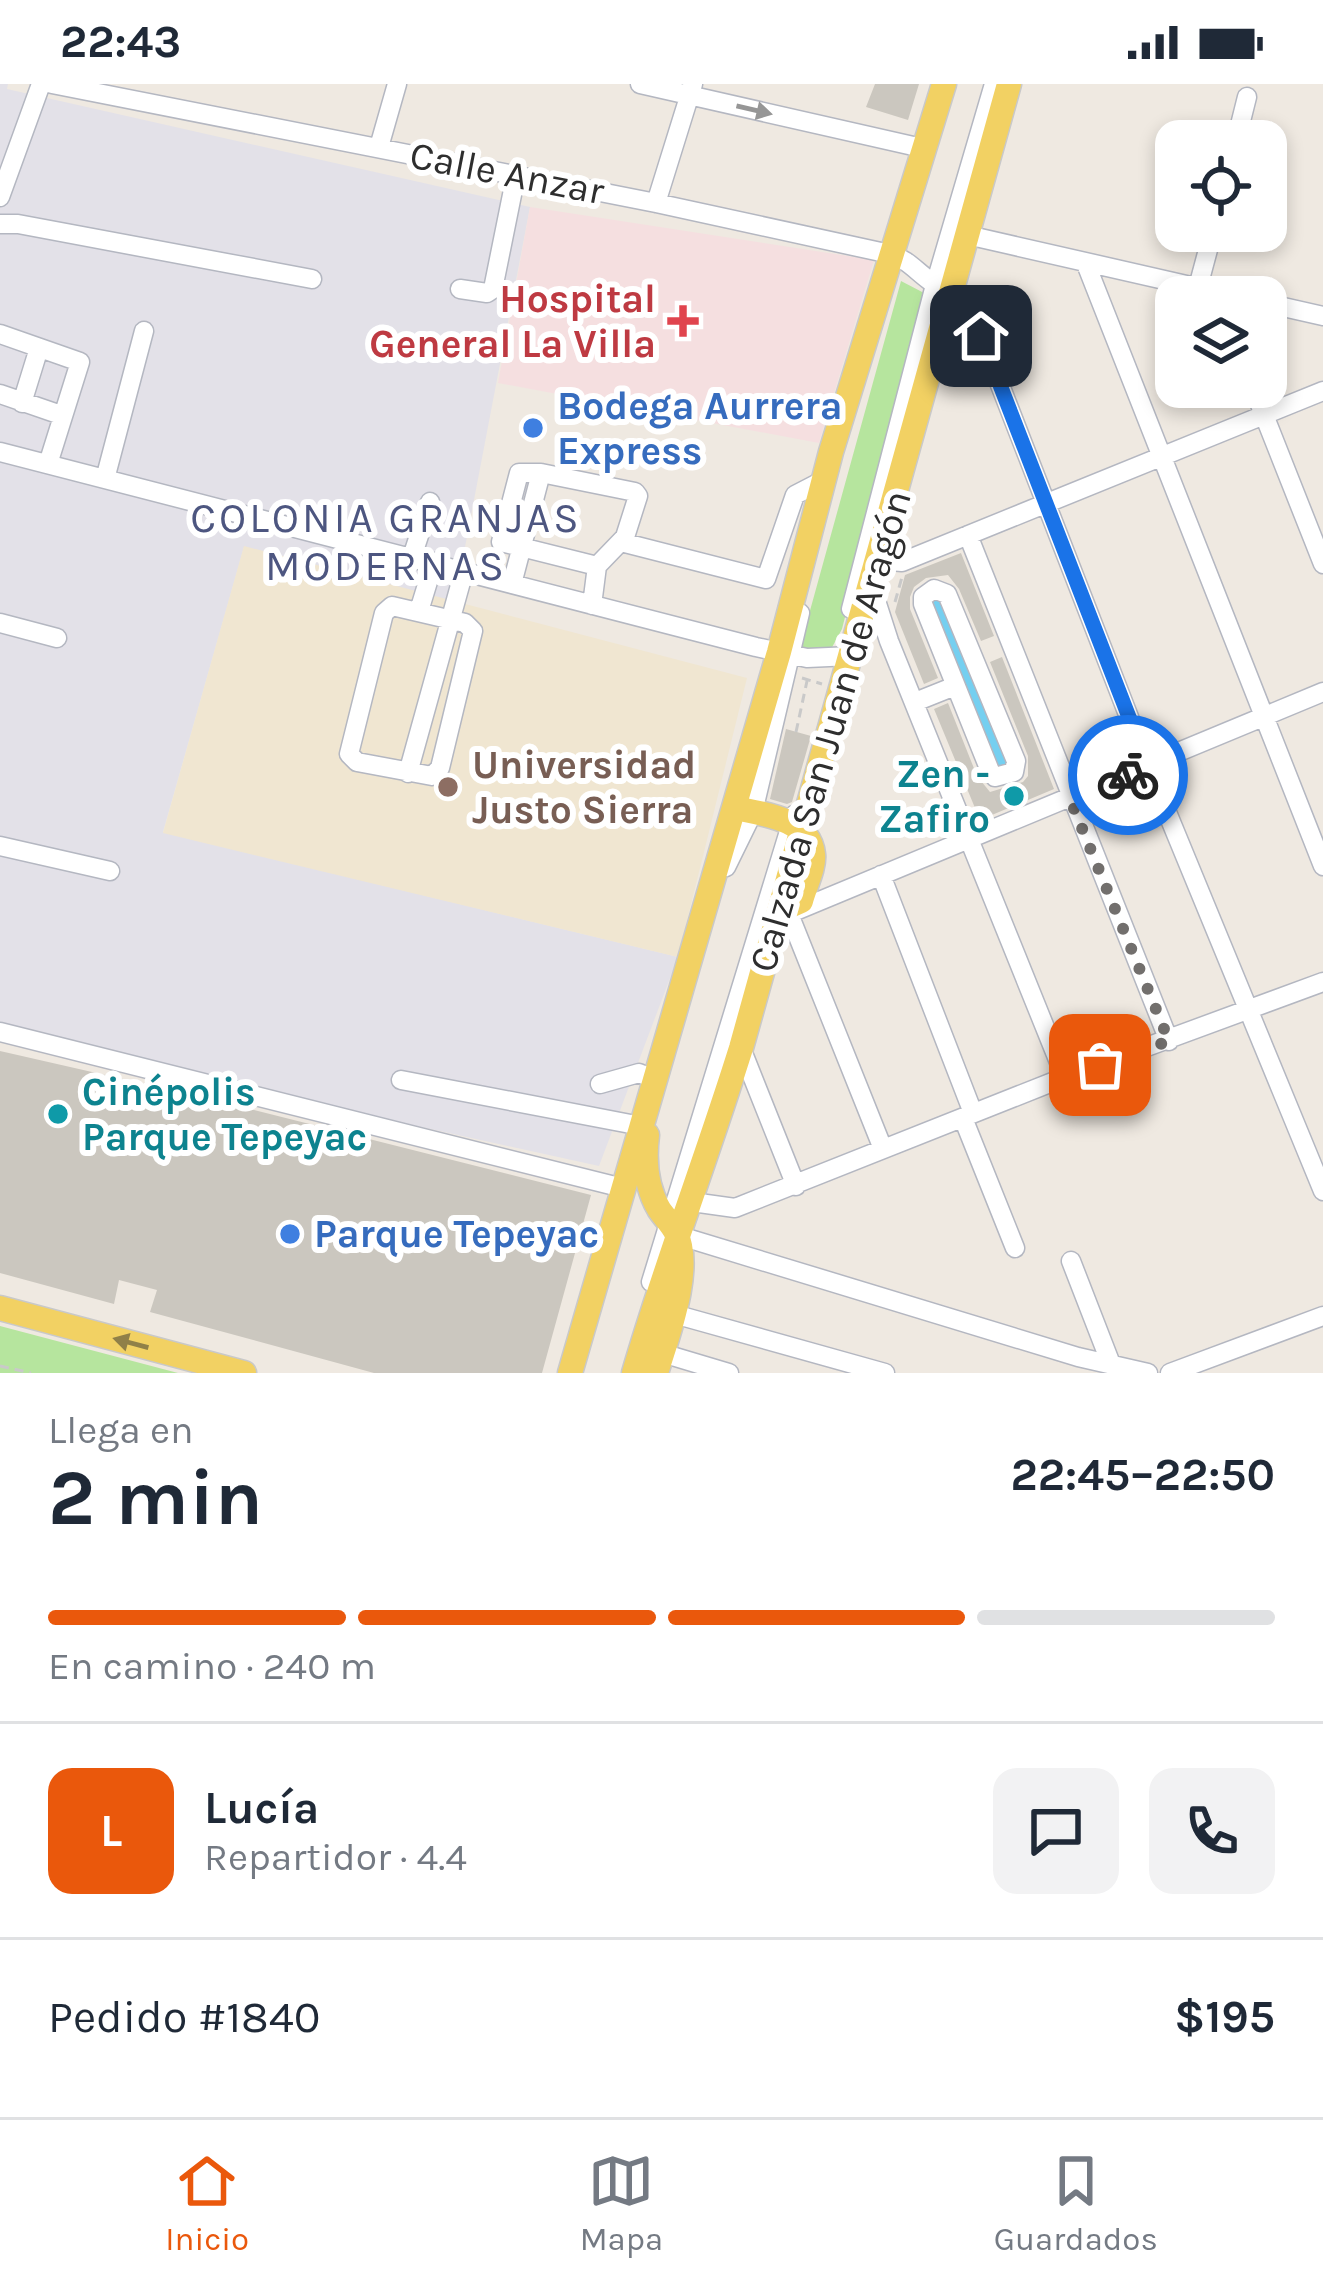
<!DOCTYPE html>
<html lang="es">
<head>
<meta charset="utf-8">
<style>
  :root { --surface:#fff; --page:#f2f2f3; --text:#1f2937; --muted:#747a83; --line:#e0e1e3; --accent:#ea580c }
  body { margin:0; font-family:Karla,sans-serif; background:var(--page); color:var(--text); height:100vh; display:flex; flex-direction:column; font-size:45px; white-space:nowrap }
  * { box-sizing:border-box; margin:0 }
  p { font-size:39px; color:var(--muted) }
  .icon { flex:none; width:66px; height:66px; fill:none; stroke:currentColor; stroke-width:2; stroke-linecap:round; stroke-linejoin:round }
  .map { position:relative; height:1289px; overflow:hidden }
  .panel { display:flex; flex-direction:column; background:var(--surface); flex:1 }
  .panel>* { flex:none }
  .tools { position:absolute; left:1155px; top:36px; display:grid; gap:24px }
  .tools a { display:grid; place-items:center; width:132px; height:132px; border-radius:24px; background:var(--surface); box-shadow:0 6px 18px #0003; font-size:60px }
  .pin { position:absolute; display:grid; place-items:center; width:102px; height:102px; color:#fff; margin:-51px; border-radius:24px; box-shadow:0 6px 18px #0006 }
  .courier { position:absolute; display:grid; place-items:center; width:120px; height:120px; margin:-60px; border:9px solid #1a73e8; border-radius:50%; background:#fff; color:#222; box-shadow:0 3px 15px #0007 }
  .headline em { font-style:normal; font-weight:700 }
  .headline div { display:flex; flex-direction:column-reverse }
  .headline { display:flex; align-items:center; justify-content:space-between; height:204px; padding:0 48px }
  h1 { font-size:78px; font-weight:700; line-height:90px }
  .bar { display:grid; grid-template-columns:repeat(4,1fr); gap:18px 12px; align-content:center; height:144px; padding:0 48px }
  .bar i { height:15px; border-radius:9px; background:var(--line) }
  .bar .selected { background:var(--accent) }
  .bar p { grid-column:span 4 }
  .line { display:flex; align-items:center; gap:30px; padding:0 48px; border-top:3px solid var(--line) }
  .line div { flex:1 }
  .round { display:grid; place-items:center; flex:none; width:126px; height:126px; border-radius:24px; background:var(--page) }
  .status { display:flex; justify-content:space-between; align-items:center; height:84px; padding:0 60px; background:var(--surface); direction:ltr }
  .status svg { height:33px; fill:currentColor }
  .dock { display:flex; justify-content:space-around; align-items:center; height:168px; border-top:3px solid var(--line); background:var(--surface); font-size:33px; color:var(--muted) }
  .dock a { display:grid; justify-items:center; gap:6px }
  .dock .selected { color:var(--accent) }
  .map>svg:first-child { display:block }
  .industrial { fill:#e3e1e8 }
  .education { fill:#f0e6d1 }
  .medical { fill:#f5dfe0 }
  .green { fill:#b6e59e }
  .water { fill:#75cff0 }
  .building { fill:#cbc7bf }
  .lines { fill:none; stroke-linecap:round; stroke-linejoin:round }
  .minor-casing { stroke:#b4b7c1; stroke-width:21 }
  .major-casing { stroke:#c9c9c9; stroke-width:27 }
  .path { stroke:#c9c9c9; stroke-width:3; stroke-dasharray:9 6; stroke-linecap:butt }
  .minor { stroke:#fff; stroke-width:18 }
  .major { stroke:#f2d163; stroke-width:24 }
  .oneway { fill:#969696 }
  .oneway2 { fill:#908048 }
  .done { stroke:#726f6d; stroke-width:12; stroke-dasharray:0 21.6 }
  .route { stroke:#1a73e8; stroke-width:15 }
  .health-dot { fill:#e0444e; stroke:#fff; stroke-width:4.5 }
  .shop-dot { fill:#3f7fe0; stroke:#fff; stroke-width:4.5 }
  .education-dot { fill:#8d6e63; stroke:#fff; stroke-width:4.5 }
  .culture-dot { fill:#0f9aa8; stroke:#fff; stroke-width:4.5 }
  .labels { text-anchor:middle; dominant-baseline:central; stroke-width:12; stroke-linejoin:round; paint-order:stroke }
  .street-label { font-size:39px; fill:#2e2e2e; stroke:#fff }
  .health-label { font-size:39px; font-weight:bold; fill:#be3a42; stroke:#fff; text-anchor:end }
  .shop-label { font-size:39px; font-weight:bold; fill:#366cbe; stroke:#fff; text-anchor:start }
  .education-label { font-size:39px; font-weight:bold; fill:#785e54; stroke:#fff; text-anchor:start }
  .culture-label { font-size:39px; font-weight:bold; fill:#0d838f; stroke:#fff; text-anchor:end }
  .neighbourhood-label { font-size:42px; letter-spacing:3px; fill:#4d5680; stroke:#fff }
</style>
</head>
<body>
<div class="status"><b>22:43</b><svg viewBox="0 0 49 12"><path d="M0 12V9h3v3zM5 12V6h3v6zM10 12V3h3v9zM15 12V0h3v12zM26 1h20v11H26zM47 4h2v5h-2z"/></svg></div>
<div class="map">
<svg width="1323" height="1289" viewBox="0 0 1323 1289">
  <rect width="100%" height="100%" fill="#efe9e1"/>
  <path class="industrial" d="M0 0H8L7 5 530 123 465 463 450 517 244 463 163 748 678 873 599 1082 358 1029 0 939Z"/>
  <path class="education" d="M244 462 747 594 678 873 163 749Z"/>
  <path class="medical" d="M530 123 874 176 819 359 498 299Z"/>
  <path class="green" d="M901 197 926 210 842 545 830 567 803 570V552Z
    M0 1242 178 1289H0Z"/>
  <path class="water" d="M941 509 1011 682 997 687 926 516Z"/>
  <path class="building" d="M875 0H919L908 36 866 23Z
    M961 469 994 552 981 557 959 505 948 491 926 494 914 503 910 513V525L938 594 924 600 895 528 905 491Z
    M1002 573 1054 705 980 736 934 625 948 619 977 692 990 708 1023 698 1028 692V672L990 578Z
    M786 645 811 652 792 718 787 720 770 715Z
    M0 967 206 1014 591 1111 542 1289H374L150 1228 157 1206 119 1196 114 1220 0 1189Z"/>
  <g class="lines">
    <g class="minor-casing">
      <path id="minor" d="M52 0 656 119 890 170C908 176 915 186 930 197 964 221 962 209 981 252L1148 682 1323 1107
        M640 0 922 64
        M1236 57 1247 13
        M379 63 397 0
        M0 113 41 0
        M656 119 693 0
        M0 140H18L312 195
        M967 151 1239 213
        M1086 180 1323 782
        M1198 203 1213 147
        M460 205 487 209 493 205 516 91
        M1266 219 1323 232
        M0 250 80 278 48 380
        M1253 303 1323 480
        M0 310 61 331
        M22 319 39 264
        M0 368 756 563 807 574 851 572
        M105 395 144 247
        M968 451 1169 957
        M621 458 766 495 795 411 824 396
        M412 473 430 418
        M878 476 902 478 1323 307
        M512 500 541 389
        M871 501 889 557 1065 993
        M934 505 947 510 1016 677 1014 688 995 693 990 687 923 520V513Z
        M592 521 597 482 625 453 638 412 635 408 541 389H519L501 458 597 482
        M392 522 465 539 473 547 440 684 432 692 357 678 349 670 384 529Z
        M851 525 935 201 994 0
        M419 527 434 478
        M0 539 57 554
        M915 618 955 602
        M408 689 464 487
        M0 762 110 787
        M726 783 753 728 800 529
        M881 791 973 1029
        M793 828 1323 608
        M789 830 883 1065
        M0 948 623 1104
        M741 964 796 1102
        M401 996 641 1042
        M600 1000 639 989 654 995
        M963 1034 1015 1164
        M692 1118 735 1124 1065 993 1323 898
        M677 1151 1078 1273 1148 1289
        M1071 1177 1111 1280
        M651 1198 794 731
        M674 1230 885 1289
        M662 1269 729 1289
        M1170 1289 1323 1232"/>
    </g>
    <g class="major-casing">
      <path id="major" d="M735 724C762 730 809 734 813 770 815 783 804 804 801 817L783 825
        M647 1051C644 1076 646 1103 659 1125 664 1133 672 1140 676 1149 693 1185 667 1253 656 1289
        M0 1224 244 1289
        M570 1289 779 568 831 368 944 0
        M634 1289C666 1179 707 1073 741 964L1009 0"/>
    </g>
    <path class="path" d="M895 518 902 493
      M802 594 822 600
      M796 648 807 597
      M0 1282 31 1289"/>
    <use href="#minor" class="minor"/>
    <use href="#major" class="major"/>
  </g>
  <defs><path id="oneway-solid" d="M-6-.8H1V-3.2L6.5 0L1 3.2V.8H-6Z" transform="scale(3)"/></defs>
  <use class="oneway" href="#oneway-solid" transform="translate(754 26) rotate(13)"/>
  <use class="oneway2" href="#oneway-solid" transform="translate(131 1259) rotate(-165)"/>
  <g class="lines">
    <path class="done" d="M1100 981 1169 957 1070 715 1128 691"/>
    <path class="route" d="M981 252 1148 682 1128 691"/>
  </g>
  <path class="health-dot" d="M677 219h12v12h12v12h-12v12h-12v-12h-12v-12h12z"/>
  <g class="shop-dot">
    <circle cx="533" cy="344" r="12"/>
    <circle cx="290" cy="1150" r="12"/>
  </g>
  <circle class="education-dot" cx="448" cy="703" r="12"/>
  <g class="culture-dot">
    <circle cx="1014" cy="712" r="12"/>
    <circle cx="58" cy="1030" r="12"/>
  </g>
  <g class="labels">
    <g class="street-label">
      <text transform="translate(507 89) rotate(11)">Calle Anzar</text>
      <text transform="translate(830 647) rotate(-74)">Calzada San Juan de Aragón</text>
    </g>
    <g class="health-label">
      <text x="656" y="215">Hospital<tspan x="656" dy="45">General La Villa</tspan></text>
    </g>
    <g class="shop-label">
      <text x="557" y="322">Bodega Aurrera<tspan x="557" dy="45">Express</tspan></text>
      <text x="314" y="1150">Parque Tepeyac</text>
    </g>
    <g class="education-label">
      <text x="472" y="681">Universidad<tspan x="472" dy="45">Justo Sierra</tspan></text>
    </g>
    <g class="culture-label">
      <text x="990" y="690">Zen -<tspan x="990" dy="45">Zafiro</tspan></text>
      <text x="82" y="1008" text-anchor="start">Cinépolis<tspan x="82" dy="45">Parque Tepeyac</tspan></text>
    </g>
    <g class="neighbourhood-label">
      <text x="386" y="434">COLONIA GRANJAS<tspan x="386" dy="48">MODERNAS</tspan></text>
    </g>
  </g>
</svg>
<div class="tools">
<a><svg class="icon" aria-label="locate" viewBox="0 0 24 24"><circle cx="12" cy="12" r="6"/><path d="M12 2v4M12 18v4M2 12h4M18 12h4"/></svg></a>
<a><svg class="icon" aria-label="layers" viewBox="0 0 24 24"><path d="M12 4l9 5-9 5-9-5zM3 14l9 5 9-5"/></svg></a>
</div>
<div class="pin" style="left:1100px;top:981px;background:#ea580c"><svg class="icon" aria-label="bag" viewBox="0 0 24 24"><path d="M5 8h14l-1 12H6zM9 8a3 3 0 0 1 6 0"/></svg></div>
<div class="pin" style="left:981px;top:252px;background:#1f2937"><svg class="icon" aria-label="home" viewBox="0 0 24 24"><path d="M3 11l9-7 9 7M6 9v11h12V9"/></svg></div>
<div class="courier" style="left:1128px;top:691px"><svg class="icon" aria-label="bike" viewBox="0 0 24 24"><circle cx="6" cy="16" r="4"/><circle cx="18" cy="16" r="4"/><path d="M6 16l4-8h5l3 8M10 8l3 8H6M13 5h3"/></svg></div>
</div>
<section class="panel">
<div class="headline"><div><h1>2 min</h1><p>Llega en</p></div><em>22:45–22:50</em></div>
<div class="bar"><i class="selected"></i><i class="selected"></i><i class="selected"></i><i></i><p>En camino · 240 m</p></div>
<div class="line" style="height:216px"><b class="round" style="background:var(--accent);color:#fff">L</b><div><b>Lucía</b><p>Repartidor · 4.4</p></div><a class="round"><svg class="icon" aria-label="chat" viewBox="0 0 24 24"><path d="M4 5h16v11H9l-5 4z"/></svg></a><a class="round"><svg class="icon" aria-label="phone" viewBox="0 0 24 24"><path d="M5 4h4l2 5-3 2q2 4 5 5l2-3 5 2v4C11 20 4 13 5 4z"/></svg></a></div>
<div class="line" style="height:156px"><div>Pedido #1840</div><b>$195</b></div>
</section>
<nav class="dock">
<a class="selected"><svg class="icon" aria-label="home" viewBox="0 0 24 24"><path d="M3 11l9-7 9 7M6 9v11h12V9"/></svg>Inicio</a>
<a><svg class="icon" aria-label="map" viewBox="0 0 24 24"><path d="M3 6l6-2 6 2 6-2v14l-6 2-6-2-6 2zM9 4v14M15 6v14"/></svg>Mapa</a>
<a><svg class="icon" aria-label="saved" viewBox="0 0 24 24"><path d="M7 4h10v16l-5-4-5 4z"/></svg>Guardados</a>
</nav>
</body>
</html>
